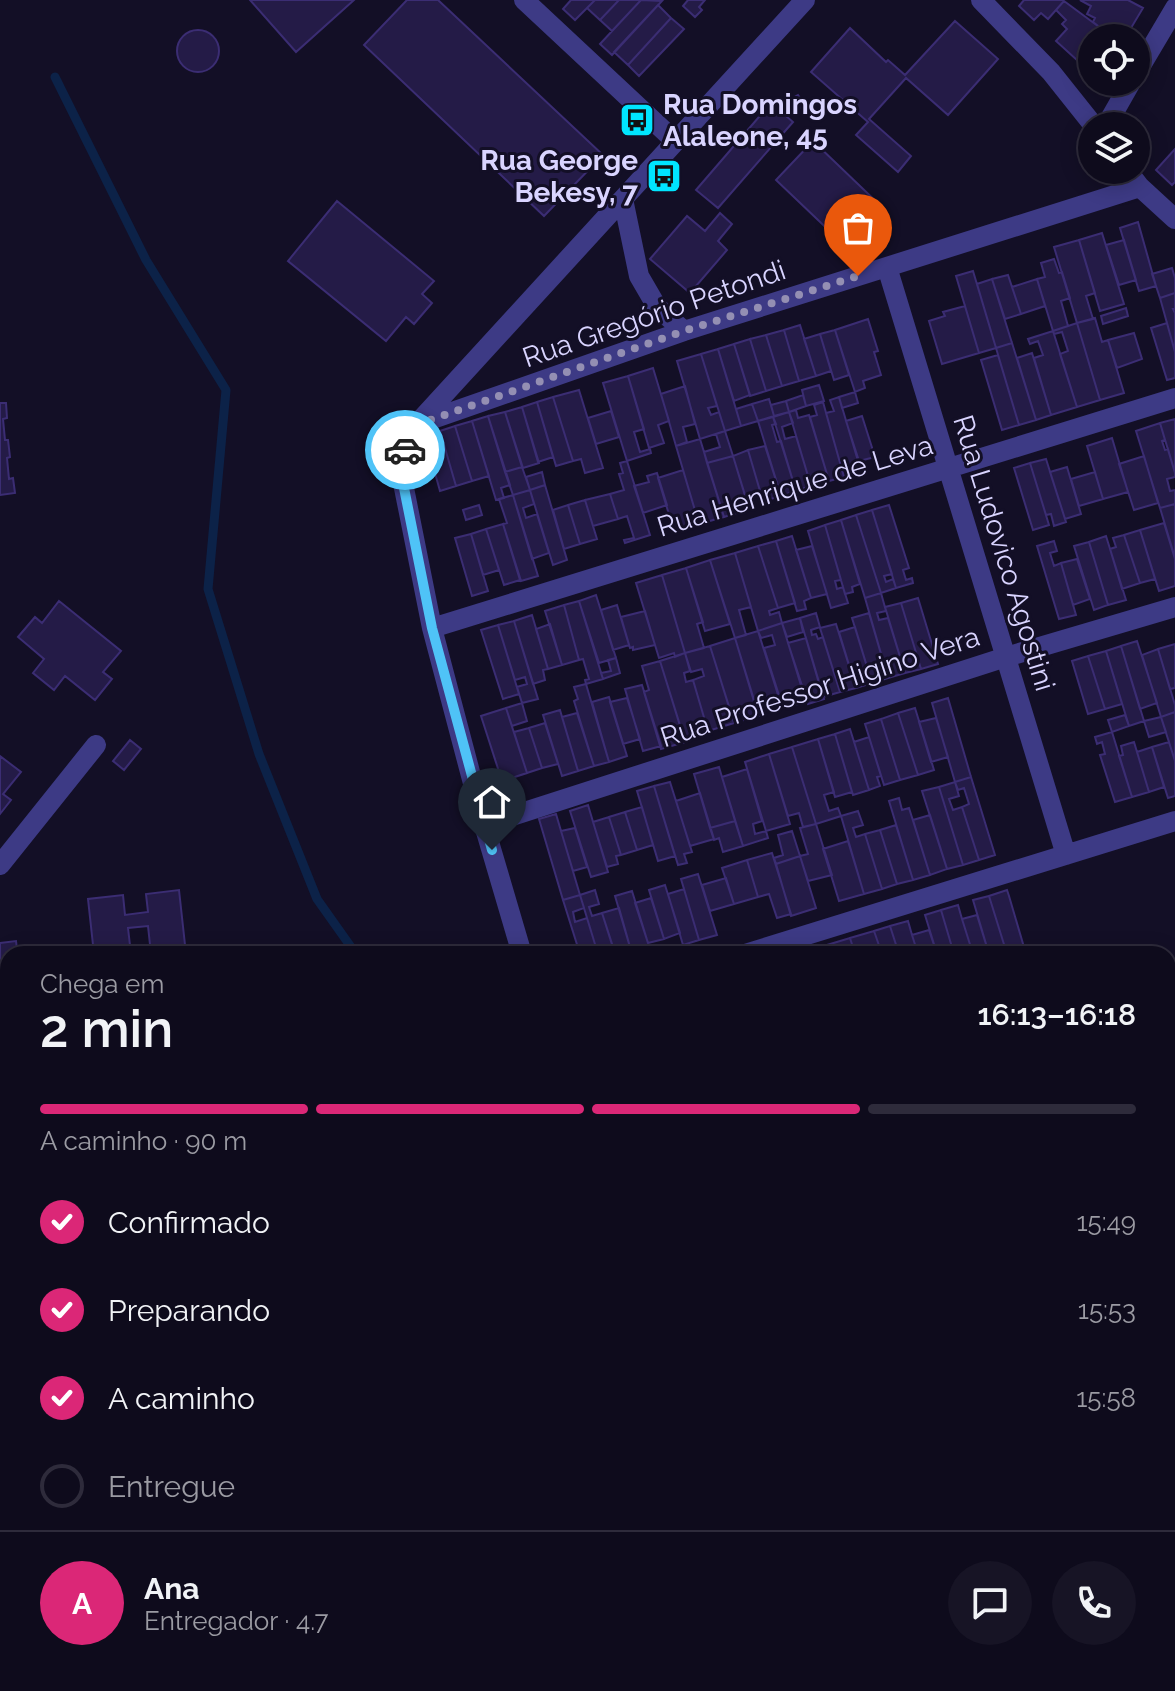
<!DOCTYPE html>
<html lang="pt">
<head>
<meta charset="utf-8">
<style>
  :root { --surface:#0e0b1c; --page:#171425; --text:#f1f3f6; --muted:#9b9ba3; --line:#2e2b3b; --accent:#db2777 }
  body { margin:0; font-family:Raleway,sans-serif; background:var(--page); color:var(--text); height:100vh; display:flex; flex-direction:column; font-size:30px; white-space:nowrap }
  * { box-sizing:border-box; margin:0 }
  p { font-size:26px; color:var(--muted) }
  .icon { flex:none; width:44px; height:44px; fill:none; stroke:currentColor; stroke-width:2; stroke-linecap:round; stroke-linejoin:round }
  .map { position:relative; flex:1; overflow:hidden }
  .details { position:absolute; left:0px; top:946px; width:1176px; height:746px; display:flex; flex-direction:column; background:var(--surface); border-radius:24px 24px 0 0; box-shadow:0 4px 20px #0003,0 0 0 2px var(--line) }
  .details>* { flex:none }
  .fabs { position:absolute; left:1078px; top:24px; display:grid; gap:16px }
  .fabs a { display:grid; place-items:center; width:72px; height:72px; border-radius:50%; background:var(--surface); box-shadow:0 4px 20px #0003,0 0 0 2px var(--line); font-size:40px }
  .pin { position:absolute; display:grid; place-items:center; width:68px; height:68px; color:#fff; margin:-82px -34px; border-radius:50% 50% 50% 0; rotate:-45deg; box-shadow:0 0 8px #0007 }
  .pin .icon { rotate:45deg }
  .courier { position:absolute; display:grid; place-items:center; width:80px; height:80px; margin:-40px; border:6px solid #4fc3f7; border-radius:50%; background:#fff; color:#222; box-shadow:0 2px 10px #0007 }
  .summary em { font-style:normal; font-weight:600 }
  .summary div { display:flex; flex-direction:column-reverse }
  .summary { display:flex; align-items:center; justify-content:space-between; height:136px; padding:0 40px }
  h1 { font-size:52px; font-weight:600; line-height:60px }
  .bar { display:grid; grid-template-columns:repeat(4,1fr); gap:12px 8px; align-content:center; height:96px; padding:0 40px }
  .bar i { height:10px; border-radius:6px; background:var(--line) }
  .bar .current { background:var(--accent) }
  .bar p { grid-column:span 4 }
  .line { display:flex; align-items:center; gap:20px; padding:0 40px; border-top:2px solid var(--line) }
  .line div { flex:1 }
  .round { display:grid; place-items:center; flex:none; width:84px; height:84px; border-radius:42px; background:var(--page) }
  ol { padding:0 40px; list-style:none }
  li { display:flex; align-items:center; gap:24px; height:88px }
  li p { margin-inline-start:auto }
  li .icon { padding:8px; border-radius:50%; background:var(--accent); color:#fff; stroke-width:4 }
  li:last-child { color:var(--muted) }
  li i { width:44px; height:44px; border:4px solid var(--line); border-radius:50% }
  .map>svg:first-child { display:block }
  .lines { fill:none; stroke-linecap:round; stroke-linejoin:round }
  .stream { stroke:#0c2248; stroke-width:9 }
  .building { fill:#241b47; stroke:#3b2d73; stroke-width:2 }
  .minor { stroke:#3d3a85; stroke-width:20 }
  .tertiary { stroke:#3d3a85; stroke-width:20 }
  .done { stroke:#948fb3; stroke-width:8; stroke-dasharray:0 14.4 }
  .route { stroke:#4fc3f7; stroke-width:10 }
  .labels { text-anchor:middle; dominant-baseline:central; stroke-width:6; stroke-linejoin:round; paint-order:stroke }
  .poi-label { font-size:28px; font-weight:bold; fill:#d9d4ff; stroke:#130f26; text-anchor:start }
  .street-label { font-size:28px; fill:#d9d4ff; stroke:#130f26 }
</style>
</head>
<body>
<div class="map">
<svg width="1175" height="1691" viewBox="0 0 1175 1691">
  <rect width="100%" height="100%" fill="#130f26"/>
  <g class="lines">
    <path class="stream" d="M55 77 146 260 226 390 208 589 259 754 317 899 356 954
      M1016 1684 1024 1691"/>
  </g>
  <path class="building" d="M250 0H354L296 52Z
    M407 0H438L603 155 544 216 364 45Z
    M571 0H595L575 20 563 9Z
    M595 0H619L600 20 587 8Z
    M619 0H641L612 31 600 20Z
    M641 0 662 1 612 55 600 44Z
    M688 0H705L699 7 702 10 695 17 683 6Z
    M1024 0H1063L1064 1 1048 19 1041 13 1034 20 1019 6Z
    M1080 0H1128L1143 8 1125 38 1108 28 1106 32 1093 22 1095 18 1087 14 1091 6Z
    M1064 1 1114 38H1092V67L1089 71 1056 41 1067 29 1062 24 1066 20 1056 10Z
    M658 5 671 18 628 65 614 52Z
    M671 18 684 29 639 76 628 65Z
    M955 21 998 59 948 115 906 78 869 119 911 156 898 172 856 135 868 122 811 72 850 28 886 62 888 60 905 75Z
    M177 51a21 21 0 1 1 42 0a21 21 0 1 1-42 0Z
    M798 95 805 105 794 112 787 101Z
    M771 103 793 122 718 208 696 190Z
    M813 141 883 208 870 222 862 214 838 239 776 180Z
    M1175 149V182L1172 185 1156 170Z
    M337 201 434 281 422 294 432 303 414 324 406 317 386 341 288 261Z
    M720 213 732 224 718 241 727 250 690 293 650 259 687 216 705 231Z
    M1138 222 1156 286 1139 291 1120 228Z
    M1102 233 1124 304 1100 311 1079 240Z
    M1079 240 1095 293 1086 296 1093 319 1077 323 1054 247Z
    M1124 240 1136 280 1119 285 1106 245Z
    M1054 259 1059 273 1062 272 1070 298 1061 301 1068 326 1053 331 1037 279 1045 277 1041 263Z
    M1172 268 1175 278V293L1160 298 1152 274Z
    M973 271 996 348 979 353 956 276Z
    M1008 275 1021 314 1005 319 992 279Z
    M992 279 1012 343 996 348 977 284Z
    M1037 279 1045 306 1021 314 1012 287Z
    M1175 293V309H1173L1175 313V352L1160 298Z
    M965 306 979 353 942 364 929 321 945 316 943 312Z
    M1126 308 1128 316 1103 324 1101 316Z
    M1095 318 1102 342 1108 340 1124 393 1100 400 1077 323Z
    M868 319 878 351 874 352 881 375 863 381 865 388 855 392 835 330Z
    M1077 323 1100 400 1077 407 1060 354 1068 351 1062 332 1054 334 1053 331Z
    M1167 323 1175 352V378L1167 380 1151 328Z
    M800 325 816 376 799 381 784 330Z
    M784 330 799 381 782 386 766 335Z
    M835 330 849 375 834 380 820 334Z
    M1053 331 1077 407 1051 415 1034 358 1043 355 1038 341 1030 344 1028 339Z
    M1134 333 1142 359 1117 368 1108 340Z
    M820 334 831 371 816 376 804 339Z
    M766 335 782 386 766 391 750 339Z
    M750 339 766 391 750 396 734 344Z
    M1012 343 1036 420 1019 425 996 348Z
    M734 344 750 395 734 401 718 349Z
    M718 349 741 426 725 431 701 354Z
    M1032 353 1051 415 1036 420 1017 358Z
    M701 354 717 406 708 408 711 415 719 412 725 431 700 439 677 361Z
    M998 355 1019 425 1002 430 981 360Z
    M653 368 669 421 658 425 664 443 649 448 628 376Z
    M628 376 644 429 634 432 640 452 650 449 651 453 627 461 603 383Z
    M819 385 824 401 806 406 802 390Z
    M685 386 695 424 683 427 687 442 676 446 661 394Z
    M579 390 603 468 585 473 581 459 573 461 553 397Z
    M855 392 858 403 842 408 839 397Z
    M803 395 806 406 789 412 786 401Z
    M553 397 573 461 556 466 537 402Z
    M839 397 861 471 844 477 826 413 834 411 830 400Z
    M769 399 774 416 758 421 752 404Z
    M786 401 789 412 774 416 771 405Z
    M537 402 553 457 538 462 522 407Z
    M823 402 844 477 829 481 810 417 817 415 814 405Z
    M0 403H6L7 418 3 419 5 440H8L10 457 7 458 9 479 13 478 15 493 0 495Z
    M752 404 758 421 741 426 736 409Z
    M522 407 539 463 523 468 505 412Z
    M796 410 798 418 809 415 829 481 811 486 789 412Z
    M611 411 619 437 596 444 588 418Z
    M505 412 522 467 505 472 488 416Z
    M789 412 793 423 782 427 785 439 796 436 811 486 796 491 773 417Z
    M488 416 510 485 501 488 504 498 496 500 472 421Z
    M862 416 875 457 859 461 846 421Z
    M773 417 776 424 772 425 777 442 781 441 796 491 781 496 758 421Z
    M1175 419V473L1160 423Z
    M472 421 489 476 472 481 455 426Z
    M1160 423 1165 440 1162 441 1165 450 1168 449 1175 473V477L1167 479 1170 491 1175 490V504L1160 508 1136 431Z
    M455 426 472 481 456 486 440 431Z
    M440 431 456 486 440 491 429 452 421 455 419 444 424 437Z
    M725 431 733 456 707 463 704 452 720 447 716 434Z
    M1112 438 1128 492 1103 499 1087 446Z
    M700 439 724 517 699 524 676 446Z
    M765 446 781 496 763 501 748 450Z
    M748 450 760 491 745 495 733 456Z
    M733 456 749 509 724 517 707 463Z
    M1144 456 1158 503 1134 510 1119 464Z
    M1046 459 1066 522 1054 526 1051 514 1046 515 1030 463Z
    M627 461 650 535 625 543 624 540 634 538 627 516 618 519 610 494 624 490 619 474 623 473 620 463Z
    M1030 463 1049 525 1033 530 1014 468Z
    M522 467 530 490 513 495 505 472Z
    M1067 467 1081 514 1065 519 1050 472Z
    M683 470 699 524 674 531 658 478Z
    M542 472 545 485 530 490 526 477Z
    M1095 472 1103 499 1079 506 1071 479Z
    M657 473 667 505 643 513 634 486 649 482 647 476Z
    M545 485 567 560 553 565 530 490Z
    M530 490 534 504 523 508 526 518 537 514 549 553 532 559 513 495Z
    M610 494 618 519 593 526 585 500Z
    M513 495 538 576 521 581 503 524 507 523 499 499Z
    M585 500 597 539 580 544 568 505Z
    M1175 504V558L1160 508Z
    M479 505 482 515 466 520 463 510Z
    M568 505 580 544 564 549 553 510Z
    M889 505 909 568 903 570 906 580 912 578 913 583 896 588 872 510Z
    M872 510 892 574 884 576 886 582 893 579 896 588 881 593 856 515Z
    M856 515 881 593 865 598 841 520Z
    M841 520 860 584 852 587 853 592 845 594 825 525Z
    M1164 523 1175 559V586L1159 591 1140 530Z
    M503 524 520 580 504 585 486 529Z
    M825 525 841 580 835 581 837 589 843 587 848 603 831 608 808 531Z
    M486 529 499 570 483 575 471 534Z
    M1140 530 1155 579 1140 583 1124 535Z
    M471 534 488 591 472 596 455 538Z
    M1124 535 1140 583 1122 589 1110 549 1116 547 1113 538Z
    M792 536 811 598 804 601 806 609 797 611 776 541Z
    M1106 536 1126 600 1108 605 1089 542Z
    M776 541 795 603 778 608 758 546Z
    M1054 541 1057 551 1050 553 1054 566 1061 563 1076 615 1059 619 1037 546Z
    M1089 542 1108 605 1094 610 1074 546Z
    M758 546 778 608 769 611 770 615 779 612 782 623 758 631 735 553Z
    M812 546 827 594 811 598 796 550Z
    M735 553 751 607 739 610 746 635 735 638 710 560Z
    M1077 559 1090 599 1073 605 1061 563Z
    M710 560 730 624 705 631 686 568Z
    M686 568 703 622 697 624 704 648 685 653 662 575Z
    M662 575 685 653 675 657 674 653 659 658 636 583Z
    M881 593 886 611 877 613 879 620 888 618 905 673 888 678 865 598Z
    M596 595 616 658 599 663 579 601Z
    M918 598 938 664 921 669 901 603Z
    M59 601 121 651 103 672 112 679 95 700 65 676 54 690 33 673 44 659 18 637 35 617 42 623Z
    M579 601 603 679 586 684 585 680 589 679 583 659 579 660 564 605Z
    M901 603 921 669 905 673 885 607Z
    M564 605 579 660 562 665 545 611Z
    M617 605 629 645 613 650 601 610Z
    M645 611 655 645 633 650V647L630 648 621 617Z
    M816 613 820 627 811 630 812 635 816 634 818 639 823 637 840 692 823 697 800 618Z
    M869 613 888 678 872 683 852 618Z
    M532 615 548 669 543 670 545 680 533 684 514 621Z
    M800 618 803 632 787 637 782 623Z
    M514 621 538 699 522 703 517 687 527 684 525 677 515 680 498 625Z
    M782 623 806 702 783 708 764 648 775 645 772 635 761 638 758 631Z
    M550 624 562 665 548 669 536 629Z
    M836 624 856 688 840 692 820 628Z
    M498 625 519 694 503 699 481 630Z
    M855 627 872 683 856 688 839 632Z
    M758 631 780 701 756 708 735 638Z
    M735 638 759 716 744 720 742 712 732 716 710 646Z
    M806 638 824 699 808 704 788 643Z
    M1137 641 1157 703 1140 709 1121 646Z
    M1175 644V688L1170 689 1158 649Z
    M710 646 734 723 708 731 693 680 704 676 702 669 691 672 685 653Z
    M1121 646 1144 721 1129 726 1106 651Z
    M1158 649 1175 705V712L1161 717 1142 655Z
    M1106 651 1122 704 1105 709 1088 656Z
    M685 653 690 671 684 673 686 682 693 680 708 731 684 738 660 661Z
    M1088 656 1105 709 1088 714 1072 661Z
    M616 658 620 673 603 679 601 673 611 671 608 660Z
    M660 661 685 742 661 749 644 692 649 690 642 666Z
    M586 684 609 762 594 766 574 701 578 699 574 687Z
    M642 685 661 746 643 751 625 689Z
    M609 697 627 756 609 762 592 702Z
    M627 698 640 739 623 744 610 702Z
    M948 698 971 777 955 782 932 703Z
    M522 703 527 721 512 726 506 708Z
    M506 708 527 773 502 781 481 716Z
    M915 708 934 770 918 775 898 713Z
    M560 710 578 771 562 776 543 715Z
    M1175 712V761L1161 717Z
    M577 713 594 766 578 771 562 717Z
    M898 713 918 775 900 780 881 719Z
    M1125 715 1129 726 1112 732 1108 720Z
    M1161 717 1166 732 1149 737 1144 721Z
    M936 718 948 757 931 762 919 722Z
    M881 719 900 780 884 785 865 724Z
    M545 723 558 764 542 768 529 728Z
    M529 728 542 768 527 773 514 732Z
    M850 729 869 790 853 795 835 734Z
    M1112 732 1132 797 1115 802 1100 755 1105 754 1102 742 1097 744 1095 737Z
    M835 734 852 792 835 797 818 739Z
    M869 737 881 776 877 777 880 786 869 790 854 742Z
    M818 739 834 792 824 795 829 811 838 808 841 816 816 824 792 747Z
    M130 740 141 749 124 770 113 761Z
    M1134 742 1149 792 1132 797 1119 756 1123 755 1121 746Z
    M1169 742 1175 761V796L1168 798 1152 747Z
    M792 747 816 824 803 827 799 813 788 816 769 754Z
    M1152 747 1164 787 1149 792 1137 752Z
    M769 754 790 824 766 831 745 762Z
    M0 756 21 772 3 794 11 800 0 814Z
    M719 767 735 821 710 828 694 774Z
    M747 769 762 821 753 824 755 834 766 831 768 838 743 846 722 777Z
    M971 777 995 855 979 860 962 807 969 804 964 788 958 790 955 782Z
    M670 782 692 852 684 854 687 863 678 865 654 786Z
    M955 782 959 796 949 799 953 810 962 807 979 860 963 865 939 787Z
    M654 786 675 856 658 861 637 791Z
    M939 787 963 865 947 869 922 791Z
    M700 793 714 839 690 846 676 801Z
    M899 798 902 810 909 808 930 875 913 880 889 801Z
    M588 805 608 872 591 877 570 811Z
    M642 807 653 845 637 850 625 812Z
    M858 811 863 825 853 828 856 837 865 834 882 889 864 894 841 816Z
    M625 812 637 850 621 855 609 817Z
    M556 814 580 895 563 900 539 819Z
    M930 815 947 869 930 875 913 820Z
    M609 817 621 855 616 856 618 864 607 867 593 822Z
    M735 821 743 846 723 852 719 838 714 840 710 828Z
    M816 824 832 875 808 881 800 856 808 854 800 828Z
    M896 825 913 880 897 884 880 830Z
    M575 828 587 867 573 871 561 831Z
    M880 830 897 884 882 889 865 834Z
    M792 831 800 856 776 864 774 858 783 855 778 835Z
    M848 841 864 894 839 901 823 849Z
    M772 853 791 914 777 918 769 894 758 897 747 860Z
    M800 856 816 908 791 916 776 864Z
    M747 860 758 897 734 904 722 868Z
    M698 874 717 935 699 940 681 879Z
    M726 878 734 904 710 911 702 885Z
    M665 885 680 933 664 939 649 890Z
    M684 889 699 940 683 945 668 894Z
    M179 890 186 954H151L148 926 128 928 131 954H94L88 899 123 895 125 915 148 912 146 894Z
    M595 890 599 904 589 907 592 916 602 913 615 953 598 954 580 895Z
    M1007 890 1009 896 1026 954H1007L989 896Z
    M632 891 648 943 651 954H632L615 896Z
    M580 895 584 908 573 912 575 922 587 918 598 954H580L563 900Z
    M989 896 1007 954H989L973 900Z
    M651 898 664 939 648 943 635 903Z
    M958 905 962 919 973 954H954L941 910Z
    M619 908 632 954H615L602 913Z
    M941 910 954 954H937L925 915Z
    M977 915 989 954H973L962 919Z
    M908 921 912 935 918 954H899L890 926Z
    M890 926 899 954H882L874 931Z
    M929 930 937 954H918L912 935Z
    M874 931 882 954H855L850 938Z
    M850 938 855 954H830L827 945Z
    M16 941 17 949 44 946 45 954H8V1041L1 1042 0 943Z
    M1175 1391V1422L1168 1424V1392Z
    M1175 1422V1497L1173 1484 1168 1485V1424Z
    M1175 1589V1620L1168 1622V1590Z
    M34 1684H83L90 1691H42Z
    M112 1684H164L171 1691H120Z
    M642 1684H687L685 1686 690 1691H637Z
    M721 1684H775L778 1686 774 1691H730Z"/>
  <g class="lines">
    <path class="minor" d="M524 0 675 141
      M981 0 1051 72 1094 126
      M1136 74 1175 8
      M1106 126 1131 82
      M1127 170 1140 187 1175 219
      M623 199 639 276 657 307 684 331
      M887 267 1066 855
      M418 424 684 331 1140 187
      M432 628 1175 398
      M484 825 1006 657 1175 607
      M0 865 96 745
      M522 954 484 825 432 628 400 468C404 452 408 439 416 425L805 0
      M745 954 1175 821
      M1168 1028 1175 1026
      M1168 1241 1174 1265
      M1168 1679 1175 1685
      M543 1691 549 1684"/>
    <path class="tertiary" d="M0 1302 8 1313
      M335 1684 347 1691"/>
  </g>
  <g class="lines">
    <path class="done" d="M405 450 416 425 684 331 858 276"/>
    <path class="route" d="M405 450 400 468 432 628 492 850"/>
  </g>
  <defs>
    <g id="bus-square" transform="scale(1.8)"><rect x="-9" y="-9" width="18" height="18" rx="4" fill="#00e5ff" stroke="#130f26"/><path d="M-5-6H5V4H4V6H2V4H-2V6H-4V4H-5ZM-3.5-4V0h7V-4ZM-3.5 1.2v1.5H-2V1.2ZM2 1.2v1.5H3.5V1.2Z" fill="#111"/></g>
  </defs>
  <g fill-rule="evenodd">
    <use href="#bus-square" x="637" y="120"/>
    <use href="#bus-square" x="664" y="176"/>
  </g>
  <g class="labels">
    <g class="poi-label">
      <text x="663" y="104">Rua Domingos<tspan x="663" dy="32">Alaleone, 45</tspan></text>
      <text x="638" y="160" text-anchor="end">Rua George<tspan x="638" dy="32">Bekesy, 7</tspan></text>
    </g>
    <g class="street-label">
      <text transform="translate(654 314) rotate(-19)">Rua Gregório Petondi</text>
      <text transform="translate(795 486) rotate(-17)">Rua Henrique de Leva</text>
      <text transform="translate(1004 553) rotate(73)">Rua Ludovico Agostini</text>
      <text transform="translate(820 687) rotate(-18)">Rua Professor Higino Vera</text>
    </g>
  </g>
</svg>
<div class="fabs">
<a><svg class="icon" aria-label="locate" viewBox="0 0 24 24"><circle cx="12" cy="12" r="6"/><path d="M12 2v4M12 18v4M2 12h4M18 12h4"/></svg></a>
<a><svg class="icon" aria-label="layers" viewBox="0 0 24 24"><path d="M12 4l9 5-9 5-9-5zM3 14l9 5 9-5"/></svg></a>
</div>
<div class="pin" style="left:858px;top:276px;background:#ea580c"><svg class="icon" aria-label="bag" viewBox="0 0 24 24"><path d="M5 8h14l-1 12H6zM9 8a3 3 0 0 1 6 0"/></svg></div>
<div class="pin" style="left:492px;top:850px;background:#1f2937"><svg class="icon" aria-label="home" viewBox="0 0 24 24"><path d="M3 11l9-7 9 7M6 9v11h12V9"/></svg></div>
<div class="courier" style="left:405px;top:450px"><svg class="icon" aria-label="car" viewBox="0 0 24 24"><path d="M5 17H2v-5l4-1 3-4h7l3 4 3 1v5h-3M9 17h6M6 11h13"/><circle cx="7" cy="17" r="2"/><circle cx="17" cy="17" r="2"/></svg></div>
<section class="details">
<div class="summary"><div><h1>2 min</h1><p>Chega em</p></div><em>16:13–16:18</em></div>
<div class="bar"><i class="current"></i><i class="current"></i><i class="current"></i><i></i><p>A caminho · 90 m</p></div>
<ol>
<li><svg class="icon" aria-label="check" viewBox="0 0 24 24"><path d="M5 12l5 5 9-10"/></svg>Confirmado<p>15:49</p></li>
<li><svg class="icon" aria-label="check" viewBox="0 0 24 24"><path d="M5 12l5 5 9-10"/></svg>Preparando<p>15:53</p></li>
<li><svg class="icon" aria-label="check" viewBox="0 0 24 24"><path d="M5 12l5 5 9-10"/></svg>A caminho<p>15:58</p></li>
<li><i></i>Entregue</li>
</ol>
<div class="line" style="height:144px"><b class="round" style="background:var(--accent);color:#fff">A</b><div><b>Ana</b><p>Entregador · 4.7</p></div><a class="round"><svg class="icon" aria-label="chat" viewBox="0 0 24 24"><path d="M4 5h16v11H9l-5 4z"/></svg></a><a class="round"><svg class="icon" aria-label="phone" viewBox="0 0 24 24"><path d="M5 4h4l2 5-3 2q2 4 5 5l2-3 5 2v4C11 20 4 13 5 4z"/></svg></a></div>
</section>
</div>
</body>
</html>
